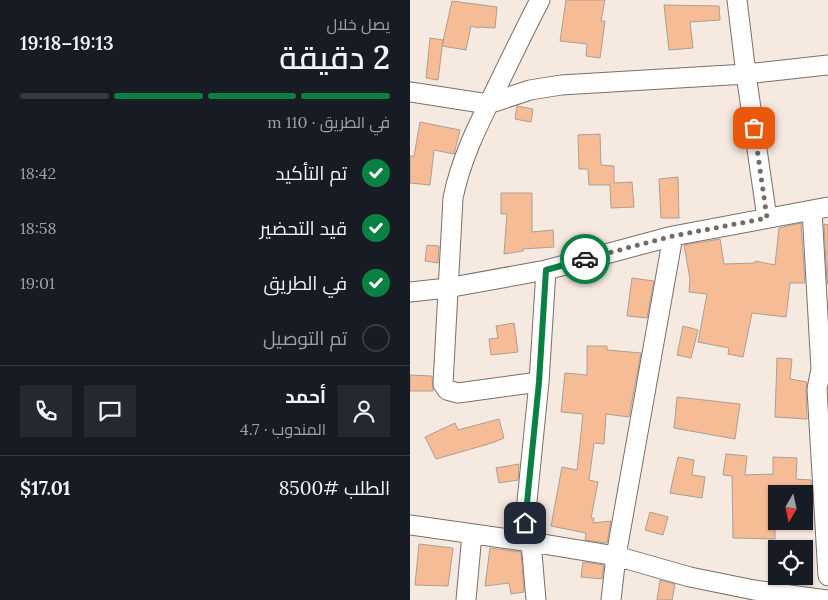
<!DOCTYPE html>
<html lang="ar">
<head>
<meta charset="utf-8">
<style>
  :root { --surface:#171b24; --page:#242831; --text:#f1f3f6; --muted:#9ea1a6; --line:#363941; --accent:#0b8043 }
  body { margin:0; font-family:Lora,Cairo,serif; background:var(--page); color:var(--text); direction:rtl; height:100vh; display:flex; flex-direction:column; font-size:19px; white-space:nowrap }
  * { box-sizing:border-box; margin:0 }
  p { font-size:16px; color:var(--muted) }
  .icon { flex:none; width:28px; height:28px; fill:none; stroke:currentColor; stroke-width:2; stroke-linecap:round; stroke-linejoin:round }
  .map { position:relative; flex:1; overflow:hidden; direction:ltr }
  .details { display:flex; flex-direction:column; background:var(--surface); width:410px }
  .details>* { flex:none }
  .needle { width:32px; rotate:189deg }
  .fabs { position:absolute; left:358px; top:485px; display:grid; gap:10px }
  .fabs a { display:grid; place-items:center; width:45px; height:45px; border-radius:0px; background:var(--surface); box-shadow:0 1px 4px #0004; font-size:25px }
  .pin { position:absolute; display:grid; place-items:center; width:42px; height:42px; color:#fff; margin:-21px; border-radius:10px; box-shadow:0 2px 8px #0006 }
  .courier { position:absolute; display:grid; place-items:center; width:50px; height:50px; margin:-25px; border:4px solid #0b8043; border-radius:50%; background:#fff; color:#222; box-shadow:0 1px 6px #0007 }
  .headline em { font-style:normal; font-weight:600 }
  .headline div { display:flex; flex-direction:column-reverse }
  .headline { display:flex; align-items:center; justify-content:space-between; height:85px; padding:0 20px }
  h1 { font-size:32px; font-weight:600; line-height:38px }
  .bar { display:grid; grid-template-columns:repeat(4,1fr); gap:8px 5px; align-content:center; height:60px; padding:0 20px }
  .bar i { height:6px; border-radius:4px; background:var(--line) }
  .bar .on { background:var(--accent) }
  .bar p { grid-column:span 4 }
  .line { display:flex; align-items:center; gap:12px; padding:0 20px; border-top:1px solid var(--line) }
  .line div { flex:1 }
  .round { display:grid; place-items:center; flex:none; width:52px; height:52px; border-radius:0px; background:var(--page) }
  ol { padding:0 20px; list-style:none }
  li { display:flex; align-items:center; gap:15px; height:55px }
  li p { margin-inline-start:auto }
  li .icon { padding:5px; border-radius:50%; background:var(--accent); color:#fff; stroke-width:4 }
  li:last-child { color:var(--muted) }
  li i { width:28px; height:28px; border:2px solid var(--line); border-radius:50% }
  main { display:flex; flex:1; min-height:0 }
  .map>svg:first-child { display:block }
  .building { fill:#f6bc96; stroke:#ab9f97 }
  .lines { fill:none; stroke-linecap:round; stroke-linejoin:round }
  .street-casing { stroke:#7b6f67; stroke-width:21 }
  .street { stroke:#fff; stroke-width:19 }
  .done { stroke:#736c66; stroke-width:5; stroke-dasharray:0 9 }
  .route { stroke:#0b8043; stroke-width:6 }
</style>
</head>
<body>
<main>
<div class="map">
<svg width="418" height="600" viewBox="0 0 418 600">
  <rect width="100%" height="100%" fill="#f6e9e0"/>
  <path class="building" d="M156 0H195L191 21H195L190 58 176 56 177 44 150 41Z
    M42 1 87 7 85 28 69 27V28L61 26 56 50 32 46Z
    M254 5 309 6 310 20 280 22 283 48 259 50Z
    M20 38 33 40 28 80 16 78Z
    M107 106 123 109 121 122 105 119Z
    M10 122 50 130 44 154 24 150 20 185 0 183V156H4Z
    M190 134 191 165 204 166V183L222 182 224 207 201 208 200 185H179L178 169H169L168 135Z
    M268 177 269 218H251L249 179Z
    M91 193H122V232L143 230 144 247 113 249V251L94 254 97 214H91Z
    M391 223 395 283H380L376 317 342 313 333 357 318 354 319 348 288 342 297 294 279 292 280 279 274 245 310 239 314 264 345 263V261L365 265 369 228Z
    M414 224 418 225V284H417Z
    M17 245 29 246 28 263 15 261Z
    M222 278 244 281 237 318 217 316Z
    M104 323 108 352 81 355 79 339 88 338 86 326Z
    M273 326 288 330 281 358 267 355Z
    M177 346H197V350L231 353 219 417 196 414 194 444 184 443 179 480 188 482 181 518H184L183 523 201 521 197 543 175 540 176 533 141 526 152 467 167 470 173 414 151 412 155 373 177 375Z
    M367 358 382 359 380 379 397 382 396 390 397 419 365 417Z
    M0 375 22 376 23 391H0Z
    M267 397 330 404 325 439 264 428Z
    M89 419 94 438 82 443 26 459 15 437 45 423 48 430Z
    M316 454 337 456 335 475 363 474V457L387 458 386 479 401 480 402 497 394 496V494H364L360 524H365V539L323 538 322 476 313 475Z
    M268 457 284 460 282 475 295 477 292 498 260 493Z
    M109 464 108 480 89 483 86 468Z
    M240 512 258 517 253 535 235 530Z
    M9 544 43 548 38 586 5 585Z
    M80 548 111 552 114 592 101 594 99 583 75 586Z
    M173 562 194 565 192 579 171 577Z
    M250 580 265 584 262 600H247Z"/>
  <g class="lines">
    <g class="street-casing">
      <path id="street" d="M327 0 336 74 357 218
        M0 92 78 104 120 90 151 85 336 74 418 65
        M402 210 411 369 407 389 418 576
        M0 292 37 288 136 270 263 236 418 207
        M129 382 48 393 37 390 33 384 43 198C51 158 69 123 87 87 101 58 115 29 130 0
        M0 525 121 542 206 556 280 577 344 590 418 600
        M113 541 129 382 136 270
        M121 542 126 600
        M56 600 62 534
        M201 600 206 556 263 236"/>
    </g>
    <use href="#street" class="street"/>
  </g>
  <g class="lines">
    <path class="done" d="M175 259 263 236 357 218 344 128"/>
    <path class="route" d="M115 523 129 382 136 270 175 259"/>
  </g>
</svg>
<div class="fabs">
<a><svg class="needle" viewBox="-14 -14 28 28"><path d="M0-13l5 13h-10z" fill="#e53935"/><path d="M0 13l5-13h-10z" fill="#9ea1a6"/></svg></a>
<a><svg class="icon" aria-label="locate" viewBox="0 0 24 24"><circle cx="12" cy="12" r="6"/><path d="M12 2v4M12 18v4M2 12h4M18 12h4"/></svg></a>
</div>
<div class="pin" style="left:344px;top:128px;background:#ea580c"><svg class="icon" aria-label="bag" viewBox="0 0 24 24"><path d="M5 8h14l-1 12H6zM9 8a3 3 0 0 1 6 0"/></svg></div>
<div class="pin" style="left:115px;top:523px;background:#1f2937"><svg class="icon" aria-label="home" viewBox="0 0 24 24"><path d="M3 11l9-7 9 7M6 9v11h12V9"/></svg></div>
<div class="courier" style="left:175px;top:259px"><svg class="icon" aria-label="car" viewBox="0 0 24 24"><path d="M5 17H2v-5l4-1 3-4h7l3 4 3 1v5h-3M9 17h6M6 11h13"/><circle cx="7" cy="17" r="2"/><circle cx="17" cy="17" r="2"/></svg></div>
</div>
<section class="details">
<div class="headline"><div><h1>2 دقيقة</h1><p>يصل خلال</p></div><em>19:13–19:18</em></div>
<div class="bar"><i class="on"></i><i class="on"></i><i class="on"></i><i></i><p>في الطريق · 110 m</p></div>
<ol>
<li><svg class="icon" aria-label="check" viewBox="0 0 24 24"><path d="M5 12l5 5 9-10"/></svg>تم التأكيد<p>18:42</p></li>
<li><svg class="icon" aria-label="check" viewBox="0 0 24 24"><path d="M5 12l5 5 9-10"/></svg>قيد التحضير<p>18:58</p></li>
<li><svg class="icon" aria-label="check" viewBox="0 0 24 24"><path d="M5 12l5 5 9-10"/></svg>في الطريق<p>19:01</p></li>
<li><i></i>تم التوصيل</li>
</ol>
<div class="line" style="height:90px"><a class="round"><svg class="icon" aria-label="person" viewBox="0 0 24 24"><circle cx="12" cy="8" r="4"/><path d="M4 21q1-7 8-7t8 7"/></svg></a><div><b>أحمد</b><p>المندوب · 4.7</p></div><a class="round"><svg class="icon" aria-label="chat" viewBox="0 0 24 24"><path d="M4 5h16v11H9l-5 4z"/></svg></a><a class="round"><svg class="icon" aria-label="phone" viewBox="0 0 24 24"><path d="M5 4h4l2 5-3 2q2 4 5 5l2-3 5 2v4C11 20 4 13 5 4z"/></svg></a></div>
<div class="line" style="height:65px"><div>الطلب #8500</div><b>$17.01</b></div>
</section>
</main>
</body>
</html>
